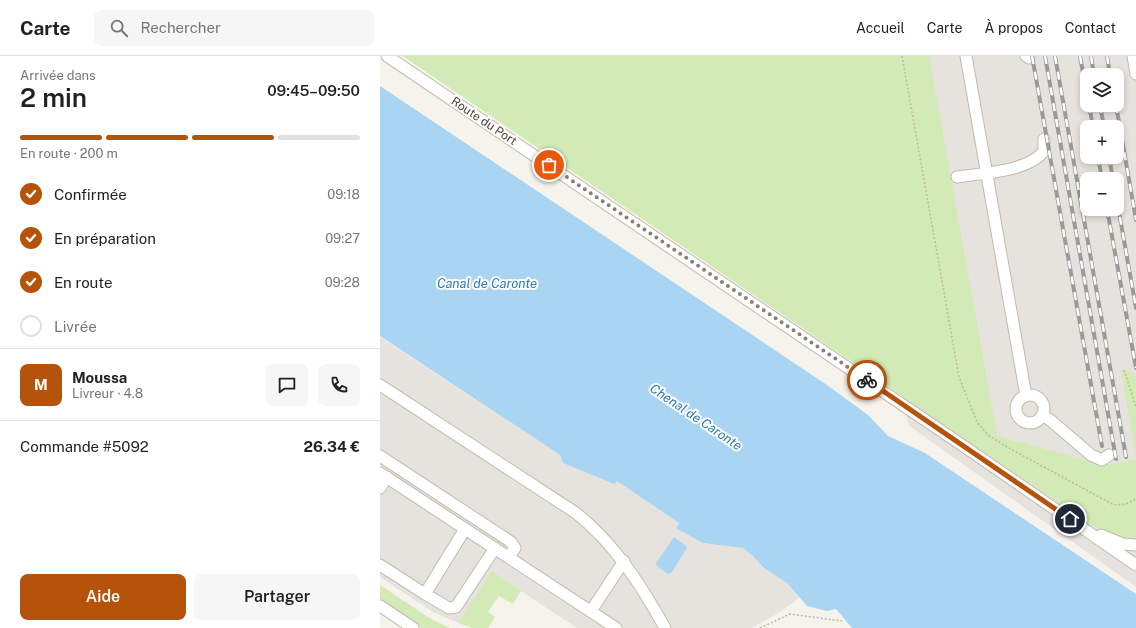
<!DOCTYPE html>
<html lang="fr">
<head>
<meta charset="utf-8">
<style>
  :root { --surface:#fff; --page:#f6f6f6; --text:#222; --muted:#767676; --line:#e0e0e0; --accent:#b45309 }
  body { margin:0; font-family:"Public Sans",sans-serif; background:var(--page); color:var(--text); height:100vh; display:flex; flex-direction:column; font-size:15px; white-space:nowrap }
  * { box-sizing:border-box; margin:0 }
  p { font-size:13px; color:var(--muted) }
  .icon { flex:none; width:22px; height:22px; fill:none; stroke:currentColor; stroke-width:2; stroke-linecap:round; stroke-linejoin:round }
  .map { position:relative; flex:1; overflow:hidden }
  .drawer { display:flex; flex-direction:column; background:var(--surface); width:380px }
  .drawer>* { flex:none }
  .controls { position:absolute; left:700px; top:12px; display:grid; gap:8px }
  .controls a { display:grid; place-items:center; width:44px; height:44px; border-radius:8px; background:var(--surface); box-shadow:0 2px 6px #0003; font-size:20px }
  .pin { position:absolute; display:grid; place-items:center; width:34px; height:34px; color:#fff; margin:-17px; border:2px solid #fff; border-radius:50%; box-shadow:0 1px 4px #0007 }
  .courier { position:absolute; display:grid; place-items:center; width:40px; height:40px; margin:-20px; border:3px solid #b45309; border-radius:50%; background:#fff; color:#222; box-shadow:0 1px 5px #0007 }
  .head em { font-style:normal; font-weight:600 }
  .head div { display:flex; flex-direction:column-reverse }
  .head { display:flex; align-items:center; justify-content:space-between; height:68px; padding:0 20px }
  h1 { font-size:26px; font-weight:600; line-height:30px }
  .bar { display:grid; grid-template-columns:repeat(4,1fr); gap:6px 4px; align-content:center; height:48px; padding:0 20px }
  .bar i { height:5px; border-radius:3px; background:var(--line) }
  .bar .active { background:var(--accent) }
  .bar p { grid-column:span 4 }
  .line { display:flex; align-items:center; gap:10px; padding:0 20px; border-top:1px solid var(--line) }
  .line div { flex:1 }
  .round { display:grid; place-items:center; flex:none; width:42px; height:42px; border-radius:8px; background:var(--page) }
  ol { padding:0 20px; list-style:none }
  li { display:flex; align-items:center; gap:12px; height:44px }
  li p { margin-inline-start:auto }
  li .icon { padding:4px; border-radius:50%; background:var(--accent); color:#fff; stroke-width:4 }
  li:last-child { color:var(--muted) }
  li i { width:22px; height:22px; border:2px solid var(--line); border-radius:50% }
  .cta { display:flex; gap:8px; margin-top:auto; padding:8px 20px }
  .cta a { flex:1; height:46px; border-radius:8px; background:var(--accent); color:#fff; font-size:16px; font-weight:600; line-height:46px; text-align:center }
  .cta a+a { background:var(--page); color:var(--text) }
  header { display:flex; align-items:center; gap:24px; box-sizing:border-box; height:56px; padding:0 20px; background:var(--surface); border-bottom:1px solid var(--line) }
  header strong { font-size:19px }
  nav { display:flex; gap:22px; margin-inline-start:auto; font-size:14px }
  .search { width:280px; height:36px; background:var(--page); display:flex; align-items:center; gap:10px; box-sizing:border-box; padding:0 14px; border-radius:8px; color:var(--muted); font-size:15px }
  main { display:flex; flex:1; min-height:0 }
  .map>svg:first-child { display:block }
  .industrial { fill:#e6e2dd; fill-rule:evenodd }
  .green { fill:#d2eab5 }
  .water { fill:#a9d4f2 }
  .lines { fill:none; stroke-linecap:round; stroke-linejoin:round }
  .minor-casing { stroke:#c2bbae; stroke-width:13 }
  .path { stroke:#c4b79f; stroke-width:1.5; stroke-dasharray:2 2; stroke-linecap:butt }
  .minor { stroke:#fff; stroke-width:11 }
  .rail-casing { stroke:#9a9a9a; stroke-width:4 }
  .rail { stroke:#fff; stroke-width:2.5; stroke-dasharray:8; stroke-linecap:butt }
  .done { stroke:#878178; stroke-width:4; stroke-dasharray:0 7.2 }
  .route { stroke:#b45309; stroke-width:5 }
  .labels { text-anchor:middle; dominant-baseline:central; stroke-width:4; stroke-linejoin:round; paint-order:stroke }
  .street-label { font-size:12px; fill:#4b4439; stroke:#fff }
  .water-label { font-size:13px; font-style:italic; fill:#2e7ab2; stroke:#fff }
</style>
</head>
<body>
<header>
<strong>Carte</strong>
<div class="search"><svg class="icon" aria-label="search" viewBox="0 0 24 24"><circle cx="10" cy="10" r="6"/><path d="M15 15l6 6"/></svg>Rechercher</div>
<nav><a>Accueil</a><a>Carte</a><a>À propos</a><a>Contact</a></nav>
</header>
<main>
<section class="drawer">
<div class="head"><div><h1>2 min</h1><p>Arrivée dans</p></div><em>09:45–09:50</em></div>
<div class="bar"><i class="active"></i><i class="active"></i><i class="active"></i><i></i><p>En route · 200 m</p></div>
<ol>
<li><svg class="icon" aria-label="check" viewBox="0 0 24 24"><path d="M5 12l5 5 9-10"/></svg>Confirmée<p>09:18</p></li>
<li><svg class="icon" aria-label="check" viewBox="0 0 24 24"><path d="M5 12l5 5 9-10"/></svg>En préparation<p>09:27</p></li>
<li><svg class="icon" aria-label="check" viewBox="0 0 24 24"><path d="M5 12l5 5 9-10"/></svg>En route<p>09:28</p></li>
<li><i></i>Livrée</li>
</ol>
<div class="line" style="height:72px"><b class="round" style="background:var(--accent);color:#fff">M</b><div><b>Moussa</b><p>Livreur · 4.8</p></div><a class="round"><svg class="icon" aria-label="chat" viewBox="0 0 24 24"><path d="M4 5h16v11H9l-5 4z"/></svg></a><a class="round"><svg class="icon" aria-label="phone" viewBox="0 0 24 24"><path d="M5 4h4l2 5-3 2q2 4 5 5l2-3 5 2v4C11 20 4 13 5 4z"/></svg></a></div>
<div class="line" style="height:52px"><div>Commande #5092</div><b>26.34 €</b></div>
<div class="cta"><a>Aide</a><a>Partager</a></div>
</section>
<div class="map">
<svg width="756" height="572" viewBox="0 0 756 572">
  <rect width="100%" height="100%" fill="#f6f3ec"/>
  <path class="industrial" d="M463 0H756V531L528 369ZM707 19H737V49H707ZM707 71H737V101H707ZM707 123H737V153H707Z
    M0 281 180 399 183 407 234 428 236 424 299 467 296 471 323 487 363 492 373 500 384 512 407 527 419 542 397 558 371 572H197L112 516 78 567 53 556 0 521Z"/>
  <path class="green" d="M23 0H549L617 380 724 409 756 404V484C740 487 723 476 710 468Z
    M741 314H747L756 320V399Z
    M112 515 141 535 133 548 119 540 108 556 115 561 108 572H92L78 567Z
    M0 529 51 563 70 572H41L0 544Z"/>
  <path class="water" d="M0 30 447 329 488 359 508 380 545 397 756 538V572H472L456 553 447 555 427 550 407 527 384 512 373 500 363 492 323 487 296 472 299 467 237 425 234 428 183 407 180 399 0 280Z
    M294 481 306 490 307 492 291 517 288 518 277 510 276 507Z"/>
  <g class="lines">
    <g class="minor-casing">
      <path id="minor" d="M7 0 582 389 756 509
        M586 0 646 340
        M646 0 649 2
        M753 0 756 18
        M577 121C602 117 648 116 664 95V83
        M0 329 196 457C235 488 261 529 285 572
        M636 353a14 14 0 1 1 28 0a14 14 0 1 1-28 0Z
        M662 360 669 363 711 399 722 404 729 399
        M0 400 131 486 135 492 129 501
        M0 417 236 572
        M0 432 7 421
        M721 479 743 488 756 489
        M0 509 45 538 85 473
        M45 538 69 552 76 551 115 492
        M0 550 33 572
        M211 555 244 505"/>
    </g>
    <path class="path" d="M522 0 579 321 597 366 608 379 627 391 734 449 746 448 756 443
      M744 314 756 351
      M380 572 410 558 462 565"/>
    <use href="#minor" class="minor"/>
    <g class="rail-casing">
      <path id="rail" d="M652 0 722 390
        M665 0 736 403
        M675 0 746 401
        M700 0 707 39
        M711 0 714 19
        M727 0 730 19
        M709 49 713 71
        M720 49 724 71
        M736 49 756 164
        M718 101 722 123
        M729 101 733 123
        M737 145 756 252
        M727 153 756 312"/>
    </g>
    <use href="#rail" class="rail"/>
  </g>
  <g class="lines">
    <path class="done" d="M169 109 487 324"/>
    <path class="route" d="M487 324 690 463"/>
  </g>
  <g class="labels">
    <g class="street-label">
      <text transform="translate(104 65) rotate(34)">Route du Port</text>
    </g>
    <g class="water-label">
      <text x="107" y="227">Canal de Caronte</text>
      <text transform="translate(316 361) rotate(34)">Chenal de Caronte</text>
    </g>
  </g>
</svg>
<div class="controls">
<a><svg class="icon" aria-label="layers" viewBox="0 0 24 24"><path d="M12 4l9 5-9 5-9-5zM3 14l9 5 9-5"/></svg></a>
<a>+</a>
<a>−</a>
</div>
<div class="pin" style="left:169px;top:109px;background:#ea580c"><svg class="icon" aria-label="bag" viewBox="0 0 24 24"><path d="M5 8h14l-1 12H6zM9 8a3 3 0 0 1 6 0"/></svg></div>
<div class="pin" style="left:690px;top:463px;background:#1f2937"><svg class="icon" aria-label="home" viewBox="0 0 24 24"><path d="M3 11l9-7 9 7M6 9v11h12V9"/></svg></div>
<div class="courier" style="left:487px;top:324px"><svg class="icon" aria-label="bike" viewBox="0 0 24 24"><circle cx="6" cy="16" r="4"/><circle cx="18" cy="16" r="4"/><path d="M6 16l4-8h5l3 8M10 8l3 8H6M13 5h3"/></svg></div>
</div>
</main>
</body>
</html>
